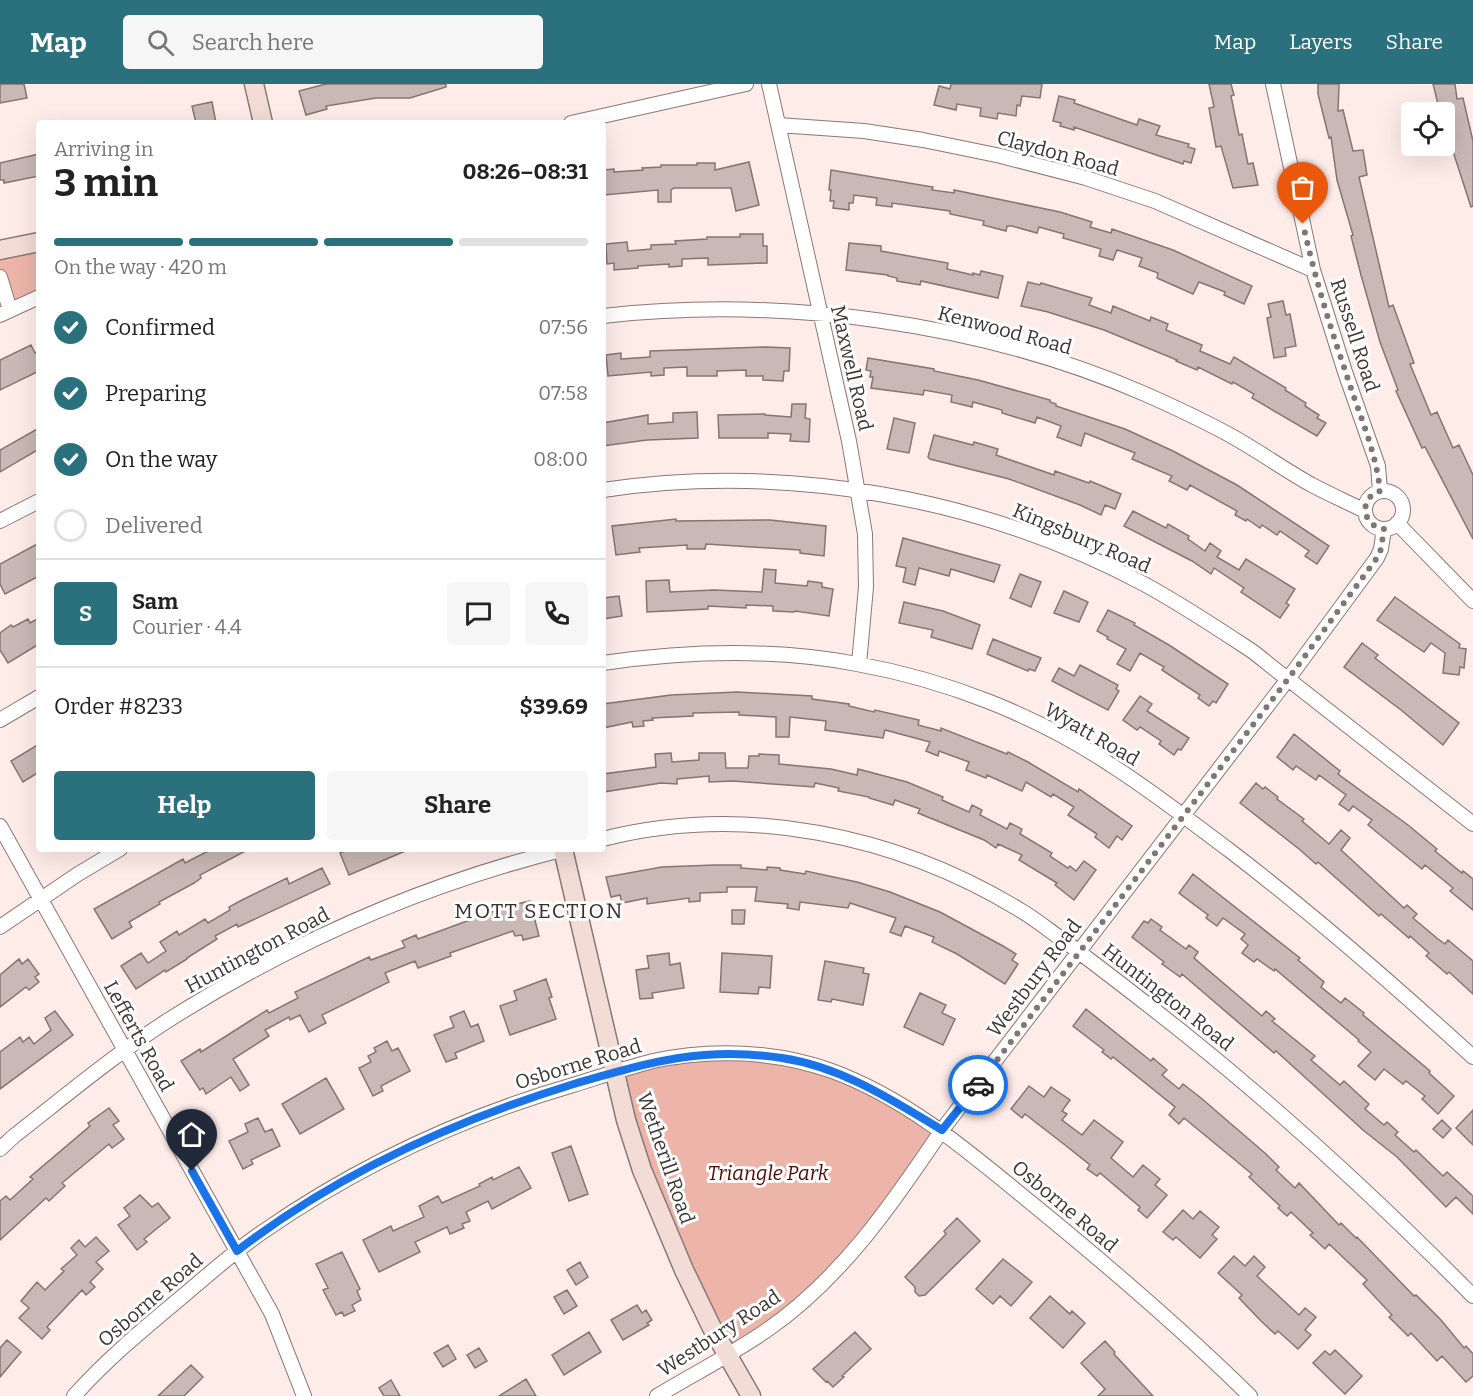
<!DOCTYPE html>
<html lang="en">
<head>
<meta charset="utf-8">
<style>
  :root { --surface:#fff; --page:#f6f6f6; --text:#222; --muted:#767676; --line:#e0e0e0; --accent:#2a717d }
  body { margin:0; font-family:Bitter,serif; background:var(--page); color:var(--text); height:100vh; display:flex; flex-direction:column; font-size:22px; white-space:nowrap }
  * { box-sizing:border-box; margin:0 }
  p { font-size:20px; color:var(--muted) }
  .icon { flex:none; width:33px; height:33px; fill:none; stroke:currentColor; stroke-width:2; stroke-linecap:round; stroke-linejoin:round }
  .map { position:relative; flex:1; overflow:hidden }
  .panel { position:absolute; left:36px; top:36px; width:570px; height:732px; display:flex; flex-direction:column; background:var(--surface); border-radius:6px; box-shadow:0 6px 24px #0002 }
  .panel>* { flex:none }
  .buttons { position:absolute; left:1401px; top:18px; display:grid; gap:12px }
  .buttons a { display:grid; place-items:center; width:54px; height:54px; border-radius:6px; background:var(--surface); box-shadow:0 6px 24px #0002; font-size:30px }
  .pin { position:absolute; display:grid; place-items:center; width:51px; height:51px; color:#fff; margin:-62px -26px; border-radius:50% 50% 50% 0; rotate:-45deg; box-shadow:0 0 6px #0007 }
  .pin .icon { rotate:45deg }
  .courier { position:absolute; display:grid; place-items:center; width:60px; height:60px; margin:-30px; border:4px solid #1a73e8; border-radius:50%; background:#fff; color:#222; box-shadow:0 2px 8px #0007 }
  .summary em { font-style:normal; font-weight:700 }
  .summary div { display:flex; flex-direction:column-reverse }
  .summary { display:flex; align-items:center; justify-content:space-between; height:102px; padding:0 18px }
  h1 { font-size:39px; font-weight:700; line-height:45px }
  .bar { display:grid; grid-template-columns:repeat(4,1fr); gap:9px 6px; align-content:center; height:72px; padding:0 18px }
  .bar i { height:8px; border-radius:4px; background:var(--line) }
  .bar .selected { background:var(--accent) }
  .bar p { grid-column:span 4 }
  .line { display:flex; align-items:center; gap:15px; padding:0 18px; border-top:2px solid var(--line) }
  .line div { flex:1 }
  .round { display:grid; place-items:center; flex:none; width:63px; height:63px; border-radius:6px; background:var(--page) }
  ol { padding:0 18px; list-style:none }
  li { display:flex; align-items:center; gap:18px; height:66px }
  li p { margin-inline-start:auto }
  li .icon { padding:6px; border-radius:50%; background:var(--accent); color:#fff; stroke-width:4 }
  li:last-child { color:var(--muted) }
  li i { width:33px; height:33px; border:3px solid var(--line); border-radius:50% }
  .cta { display:flex; gap:12px; margin-top:auto; padding:12px 18px }
  .cta a { flex:1; height:69px; border-radius:6px; background:var(--accent); color:#fff; font-size:24px; font-weight:700; line-height:69px; text-align:center }
  .cta a+a { background:var(--page); color:var(--text) }
  header { display:flex; align-items:center; gap:36px; box-sizing:border-box; height:84px; padding:0 30px; background:var(--accent); color:#fff }
  header strong { font-size:28px }
  nav { display:flex; gap:33px; margin-inline-start:auto; font-size:21px }
  .search { width:420px; height:54px; background:var(--page); display:flex; align-items:center; gap:15px; box-sizing:border-box; padding:0 21px; border-radius:6px; color:var(--muted); font-size:22px }
  .map>svg:first-child { display:block }
  .green { fill:#edb5a9 }
  .building { fill:#c9b8b5; stroke:#847571; stroke-width:1.5 }
  .lines { fill:none; stroke-linecap:round; stroke-linejoin:round }
  .street-casing { stroke:#897976; stroke-width:16 }
  .secondary-casing { stroke:#897976; stroke-width:21 }
  .street { stroke:#fff; stroke-width:14 }
  .secondary { stroke:#f3dbd6; stroke-width:18 }
  .done { stroke:#817674; stroke-width:6; stroke-dasharray:0 10.8 }
  .route { stroke:#1a73e8; stroke-width:8 }
  .labels { text-anchor:middle; dominant-baseline:central; stroke-width:6; stroke-linejoin:round; paint-order:stroke }
  .street-label { font-size:20px; fill:#3d3635; stroke:#fefefe }
  .park-label { font-size:20px; font-style:italic; fill:#550600; stroke:#fefefe }
  .neighbourhood-label { font-size:21px; letter-spacing:1.5px; fill:#3b2e2b; stroke:#fefefe }
</style>
</head>
<body>
<header>
<strong>Map</strong>
<div class="search"><svg class="icon" aria-label="search" viewBox="0 0 24 24"><circle cx="10" cy="10" r="6"/><path d="M15 15l6 6"/></svg>Search here</div>
<nav><a>Map</a><a>Layers</a><a>Share</a></nav>
</header>
<div class="map">
<svg width="1473" height="1312" viewBox="0 0 1473 1312">
  <rect width="100%" height="100%" fill="#feece9"/>
  <path class="green" d="M39 158V213L10 226 0 193V167Z
    M702 970 831 987 942 1046 844 1177 728 1270 684 1186 614 988Z"/>
  <path class="building" d="M0 0H24L27 14 0 19Z
    M326 0H446V3L410 14H376L326 22 327 25 306 31 299 7Z
    M951 0H1042L1040 14 1022 12 1020 22 1017 21 1016 32 998 29 997 35 980 32 981 24 957 20 956 26 934 21 939 2 950 5Z
    M1209 0H1231L1234 11 1231 12 1239 51 1242 50 1248 80 1253 79 1258 101 1233 104 1221 62 1216 63 1209 24 1214 23Z
    M1318 0H1339L1338 27 1343 26 1353 67 1363 66 1367 91 1359 93 1389 223 1393 221 1414 279 1410 280 1431 331 1437 328 1453 364 1459 361 1473 391V455L1425 363 1422 364 1396 307 1398 306 1380 258 1361 191 1351 152 1353 151 1337 96 1331 53 1329 54 1318 10Z
    M1433 0H1455L1457 15 1463 14 1473 57V122L1471 123 1447 49 1444 50V28H1440Z
    M1059 12 1075 16 1074 19 1137 41 1139 35 1160 42 1156 51 1189 60 1188 63 1195 65 1191 79 1184 77 1183 80 1074 43V46L1060 42 1061 39 1053 37Z
    M212 18 216 39H196L192 22Z
    M39 70V92L4 99V96H0V79Z
    M749 78 759 121 736 127 731 104H674L671 106V118H658V106L604 111 603 86 614 85V88L643 86 642 84 661 83V81H697V79H715V86Z
    M831 86 933 103 932 106 954 109V106L1060 128 1092 138 1090 143 1111 149 1112 145 1173 166 1252 202 1244 220 1224 211 1225 208 1199 198 1193 210 1157 194 1158 189 1139 182 1142 174 1117 166 1113 176 1099 172 1101 165 1063 154 1064 150 1039 143 1037 149 1012 142H1007L1006 147 983 141 984 137 950 130V127L892 119V123L876 121 877 114 854 111 853 119H849V126L833 124 834 117H830L831 106H829Z
    M740 150H763V162H767V179L708 181V174L682 175V182L669 183V180L638 182V184L614 186V179L607 180 606 160 627 158 628 167 651 165V161L676 160 675 157 707 155V153H740Z
    M849 159 881 162V167L948 179 947 185 973 191V189L980 191 981 187 1003 192 998 214 921 197 920 201 897 197V194L888 192V191L846 186Z
    M1028 198 1040 201 1041 199 1092 214 1089 221 1111 229 1113 222 1150 237 1151 233 1168 240 1166 246 1202 261 1200 267 1230 280 1234 273 1286 304 1285 306 1306 319 1305 322 1319 331 1317 334 1326 339 1317 352 1252 314 1254 310 1233 298 1232 300 1198 283 1197 286 1176 277 1177 276 1104 246 1048 228 1021 222Z
    M1283 217 1286 231 1290 230 1296 262 1285 264 1286 272 1274 274 1267 234 1271 233 1268 220Z
    M31 261 35 269 39 267V287L0 306V276Z
    M766 263 790 264 789 287H784L783 297 763 296V292H746V286L717 287V292H687V283L664 284V291L651 292V288L608 292 606 271 621 269V275L650 273V267Z
    M868 274 934 285V287L978 296 1050 316V318L1056 320V322L1125 345 1173 367 1237 401 1329 462 1317 480 1305 472 1309 467 1280 447 1277 451 1262 441 1260 444 1247 435 1246 437 1235 431 1237 427 1190 401 1187 406 1169 397 1172 392 1132 375 1135 369 1085 349 1081 362 1057 353 1061 342 1037 333 1035 339 1002 329V326L973 318 972 323 951 318 952 311 924 306 923 311 871 304 873 293H870L871 287 866 286Z
    M792 320H806L805 334 810 335 809 358 790 357 791 350 768 349V354H719L718 331 765 330V331L791 333Z
    M697 328 698 354 647 356 603 362V339L648 331V340L673 338V329Z
    M894 334 915 339 909 369 887 365Z
    M39 344V365L0 388V366Z
    M934 351 973 361 974 358 998 365 996 371 1054 391 1055 387 1089 399 1090 397 1121 410 1115 425 1105 421 1101 431 1080 421 1009 395 930 375 928 373Z
    M1133 427 1166 444 1168 440 1189 452 1188 455 1205 467 1210 459 1221 467 1217 473 1239 486 1246 475 1295 505 1286 519 1289 521 1280 534 1241 508 1244 504 1214 484 1211 490 1192 477 1124 442Z
    M676 435V437L770 436 826 442 824 472 800 469V466L706 460 705 465H687V461L639 464 640 468 616 471 612 442Z
    M903 454 1000 481 994 498 951 485 949 492 919 484 915 501 903 498 906 484 896 482Z
    M39 459V492L5 510 0 500V480Z
    M764 485 776 486 775 499 807 502 808 497 822 499V503L833 505 829 532 795 527 794 528 773 527V522L746 521V524L708 522V525L647 528 646 497 669 496 670 508 714 506 762 508Z
    M1020 490 1041 498 1031 523 1010 514Z
    M1064 507 1088 518 1079 538 1054 529Z
    M619 512 622 532 603 535V514Z
    M1395 513 1460 560 1459 564 1466 565 1464 584 1460 583 1459 591 1443 589 1445 569 1431 559 1424 568 1377 536Z
    M904 518 943 527 980 541 972 565 931 553 933 546 899 539Z
    M1108 526 1135 539 1134 541 1169 561 1228 600 1216 619 1213 617 1209 622 1198 614 1200 611 1162 586 1164 583 1140 569 1130 587 1117 580 1126 565 1107 555 1108 553 1097 547Z
    M39 534V560L8 579 0 566V549L11 541 13 543 28 535 30 539Z
    M993 555 1041 574 1035 587 1029 585 1028 587 987 570Z
    M1362 559 1378 571 1375 574 1459 639 1443 661 1401 626 1344 583Z
    M1080 581 1118 601 1116 605 1119 607 1108 626 1052 597 1059 584 1074 592Z
    M737 608 812 612V615L849 620V622L874 628 875 626 919 636 918 641 941 647V644L1007 670 1008 668 1028 678 1078 708 1079 705 1132 742 1122 756 1117 752 1109 764 1095 753 1097 750 1068 731 1074 723 1053 710 1051 713 1026 698 1022 707 987 691 986 694 966 686 969 678 939 667 938 672 926 667 930 658 885 646 883 654 825 646 826 637 790 633 789 653H776V633L739 631V628L693 629V632L652 634 653 636 643 637 644 642 633 643 632 638 603 644V620L671 611Z
    M1140 612 1152 620 1147 627 1189 654 1181 666 1178 665 1174 671 1159 660 1161 657 1140 643 1137 646 1123 636Z
    M1294 650 1340 687 1338 690 1408 741 1437 765 1435 767 1462 789 1463 787 1473 795V826L1450 807 1453 804 1425 781 1422 785 1368 741 1372 736 1353 722 1349 727 1339 720 1346 711 1319 691 1316 696 1296 682 1293 686 1277 673Z
    M39 660V688L23 698 11 677Z
    M671 669 672 678 699 676V669H725L726 684H748L749 672H759V670L779 671V680L831 685 857 691 858 685 907 698 943 713 942 716 969 728 972 721 982 726 980 731 1007 745 1010 739 1022 745 1020 750 1052 769 1050 772 1068 784 1070 782 1076 787 1084 777 1096 786 1074 816 1055 801 1057 799 1019 776 1022 771 998 760 996 764 984 756 918 729 920 725 895 716 893 721 869 714V713L838 707 839 704 815 699 814 703 733 697 709 698V692L677 695V700L661 699 603 708V690L656 683 655 670Z
    M1256 699 1263 705 1265 703 1278 713 1277 715 1304 735 1302 737 1329 760 1341 746 1350 754 1341 766 1404 824 1407 821 1417 830 1413 834 1438 855 1445 860 1448 856 1473 877V910L1449 888 1447 890 1426 872 1429 869 1410 852 1409 854 1381 830 1379 832 1318 778 1316 780 1299 765 1240 719Z
    M212 765H249L200 791 201 794 194 799 159 818 160 820 129 838 132 843 112 855 94 825 183 775 185 779Z
    M349 765H410L349 791 340 769Z
    M715 781H741V784L767 786V783L780 784V786L805 790 806 787 857 798 890 808 940 828 1003 862 1016 870 1012 876 1018 880 1005 900 957 870 932 858 934 853 905 842 901 852 890 848 896 834 850 819 848 824 800 818 799 826 787 824 788 820 755 817 757 803H727V808L700 809V817L689 818V814L647 820V814L622 819 620 811 611 813 606 793 662 783Z
    M322 784 330 800 238 843 237 840 215 852 217 855 187 874V875L166 888 165 886 136 905 121 882 141 869 148 879 166 867 160 858 177 847 179 851 205 835 208 839 230 826 229 823 242 816 287 794 289 800Z
    M1193 790 1300 874 1298 876 1324 898 1321 903 1341 919 1345 914 1364 929 1363 931 1430 987 1429 989 1454 1012 1438 1030 1422 1015 1425 1012 1406 997 1403 1000 1384 985 1375 996 1358 982 1371 968 1358 957 1359 956 1275 885 1274 887 1257 875 1254 878 1242 869 1248 861 1241 855 1245 850 1223 834 1217 842 1206 834 1208 831 1179 809Z
    M530 817 539 852 523 856 522 851 515 852 513 847 450 869 451 872 418 884 415 877 385 889 389 898 322 931 326 939 309 948 300 931 290 936 289 933 265 946 269 952 233 975 249 1001 240 1007 231 993 206 1010 203 1004 200 1006 181 977 200 965 201 968 267 926 269 929 298 914 295 908 369 873 371 876 405 863 402 857 416 851 418 855 508 822Z
    M732 826H745L744 840H732Z
    M1151 835 1162 843 1160 846 1186 865 1189 861 1198 868 1194 874 1262 932 1266 927 1275 935 1272 937 1315 972 1311 976 1340 1001 1344 997 1369 1020 1365 1025 1384 1041 1387 1038 1398 1048 1395 1051 1414 1068 1416 1066 1443 1092 1447 1088 1473 1112V1130L1456 1113 1446 1123 1397 1073 1363 1046 1276 967 1274 969 1182 890 1180 893 1162 880 1164 878 1132 853 1144 837 1148 839Z
    M669 869 670 881 680 879 684 904 652 909 653 914 640 915 636 886 649 884 647 872Z
    M722 869 772 872 770 904 759 903 758 910 720 908Z
    M19 875 22 880 28 875 39 890 35 893 39 898 29 906 26 903 0 923V891Z
    M825 877 864 884 863 889 869 890 863 921 832 915 831 918 818 916Z
    M546 895 552 913 549 914 556 935 510 951 500 922 517 916 514 907Z
    M920 909 946 921 942 929 955 935 943 961 904 943Z
    M1086 925 1151 977 1153 974 1167 986 1162 991 1179 1005 1183 1000 1201 1014 1266 1070 1279 1083 1276 1086 1295 1104 1299 1099 1339 1141 1341 1139 1356 1154 1357 1153 1414 1212 1416 1211 1441 1236 1464 1264 1466 1262 1473 1270V1292L1466 1298 1442 1272 1437 1277 1411 1249 1408 1252 1389 1233 1392 1231 1363 1200 1367 1196 1329 1160 1325 1165 1310 1151 1313 1149 1291 1128 1287 1132 1278 1124 1280 1122 1249 1093 1252 1090 1184 1034 1179 1040 1169 1031 1175 1023 1113 973 1111 975 1102 968 1104 966 1073 942Z
    M55 927 73 951 0 1005V968L20 953 23 958 29 953 34 960 51 946 45 934Z
    M464 927 471 943 478 940 484 957 455 969 457 974 446 978 434 951 454 943 450 933Z
    M387 957 392 967 398 964 410 987 381 1002 383 1007 373 1012 359 984 371 978 368 972 376 968 374 964Z
    M326 994 344 1025 300 1050 282 1020Z
    M1029 1002 1044 1013 1051 1003 1070 1016 1062 1027 1067 1030 1062 1036 1082 1051 1094 1036 1123 1058 1111 1074 1133 1093 1143 1081 1160 1095 1155 1101 1167 1111 1147 1134 1138 1126 1140 1123 1100 1089 1097 1092 1087 1085 1090 1081 1065 1061 1025 1030 1022 1034 1011 1025Z
    M109 1024 119 1037 113 1041 124 1055 112 1064 109 1060 62 1099 65 1102 49 1117 46 1114 0 1156V1117L6 1112 10 1116 33 1095 30 1093 90 1042 88 1039Z
    M1473 1026V1061L1456 1044Z
    M258 1034 265 1048 272 1045 280 1062 251 1076 253 1080 243 1085 229 1057 248 1048 245 1040Z
    M1442 1036 1451 1045 1443 1054 1433 1045Z
    M571 1062 588 1110 569 1117 552 1069Z
    M519 1083 531 1104 492 1125 488 1117 466 1128 470 1137 462 1140 464 1144 450 1150 447 1143 415 1158 420 1168 379 1188 363 1156 391 1142 393 1147 424 1133 419 1122 438 1112 442 1119 480 1102 479 1100 492 1093 493 1096Z
    M140 1111 152 1123 158 1119 170 1134 144 1155 147 1158 137 1166 118 1141 130 1132 124 1124Z
    M1183 1126 1193 1135 1200 1127 1219 1143 1212 1151 1217 1155 1200 1174 1176 1153 1173 1156 1163 1148Z
    M957 1134 980 1157 925 1211 919 1212 915 1208V1203L905 1193 946 1150 944 1147Z
    M96 1153 109 1167 96 1178 103 1185 90 1198 95 1203 86 1211 82 1206 47 1243 50 1246 42 1255 19 1234 29 1224 21 1217 37 1198 45 1206 64 1187 61 1185 77 1171 71 1164 79 1156 85 1163Z
    M342 1168 360 1205 357 1207 361 1216 352 1221 355 1227 344 1232 342 1228 336 1231 323 1206 328 1204 316 1180Z
    M1234 1172 1245 1182 1254 1172 1265 1183 1257 1192 1299 1231 1305 1224 1316 1233 1305 1246 1311 1251 1298 1265 1278 1247 1275 1250 1261 1237 1239 1214 1242 1211 1218 1189Z
    M1003 1175 1032 1198 1011 1222 1000 1212 993 1220 976 1205Z
    M580 1178 588 1193 576 1201 567 1186Z
    M567 1206 577 1222 564 1230 554 1213Z
    M1050 1212 1070 1230 1072 1227 1085 1239 1063 1264 1030 1234Z
    M637 1221 642 1229 646 1226 652 1236 647 1239 649 1241 623 1256 611 1236Z
    M589 1248 601 1268 564 1291 552 1271Z
    M855 1248 871 1265 842 1292 844 1293 833 1303 827 1297 826 1298 813 1285Z
    M7 1256 21 1268 0 1293V1264Z
    M1105 1257 1115 1268 1114 1270 1153 1312H1098L1105 1305 1081 1279Z
    M448 1261 456 1275 443 1283 434 1269Z
    M479 1264 487 1277 475 1284 467 1271Z
    M1335 1266 1362 1292 1345 1310 1313 1279 1325 1267 1330 1271Z
    M191 1281 203 1293 184 1312H158Z
    M526 1295 536 1312H499Z
    M391 1296 400 1312H384L379 1304Z"/>
  <g class="lines">
    <g class="street-casing">
      <path id="street" d="M769 0 849 357 865 450 866 503 859 580
        M1273 0 1313 186 1345 288 1378 382 1380 407
        M571 39 746 0
        M778 41 864 47 923 56 1001 72 1086 94 1155 117 1313 186
        M0 193 10 226
        M0 231 39 213
        M603 232C781 212 980 238 1145 310 1172 322 1200 335 1226 349 1256 365 1283 385 1312 401 1329 410 1347 418 1365 427
        M603 406C786 379 981 413 1144 500 1181 520 1217 544 1252 567 1264 576 1275 586 1288 595L1473 740
        M1365 426a19 19 0 1 1 38 0a19 19 0 1 1-38 0Z
        M0 437 39 417
        M1397 439 1473 517
        M603 579C687 567 773 564 857 580 946 596 1036 631 1111 681 1152 707 1190 737 1229 766 1314 831 1394 901 1473 973
        M0 636 39 613
        M0 742 272 1230 304 1312
        M603 755C745 719 897 751 1020 826 1037 836 1051 848 1067 859 1107 889 1146 919 1186 951 1287 1032 1382 1120 1473 1212
        M0 843 78 790 120 765
        M0 1065 14 1052C64 1013 114 971 167 937 290 859 424 800 565 765
        M74 1312C105 1277 141 1247 177 1217 206 1193 233 1168 264 1147 358 1082 463 1033 573 1001 599 993 626 984 653 977 712 964 776 967 832 987 908 1015 969 1068 1030 1118 1106 1180 1180 1243 1250 1312
        M657 1312C694 1290 732 1270 767 1246 841 1195 893 1119 942 1046L1288 595 1377 474 1381 465 1384 445"/>
    </g>
    <g class="secondary-casing">
      <path id="secondary" d="M254 0 263 39
        M0 166 39 158
        M563 765 626 1036 642 1086 684 1186 712 1244 751 1312"/>
    </g>
    <use href="#street" class="street"/>
    <use href="#secondary" class="secondary"/>
  </g>
  <g class="lines">
    <path class="done" d="M978 1001 1288 595 1377 474 1381 465 1384 445C1362 442 1358 414 1380 407 1376 366 1358 328 1346 289 1329 240 1314 190 1303 140"/>
    <path class="route" d="M192 1087 237 1167C337 1090 456 1036 577 999 650 978 705 962 782 974 842 983 892 1016 942 1046L978 1001"/>
  </g>
  <g class="labels">
    <g class="street-label">
      <text transform="translate(1058 69) rotate(15)">Claydon Road</text>
      <text transform="translate(1005 246) rotate(15)">Kenwood Road</text>
      <text transform="translate(1355 251) rotate(72)">Russell Road</text>
      <text transform="translate(852 284) rotate(77)">Maxwell Road</text>
      <text transform="translate(1082 454) rotate(23)">Kingsbury Road</text>
      <text transform="translate(1092 650) rotate(30)">Wyatt Road</text>
      <text transform="translate(257 866) rotate(-28)">Huntington Road</text>
      <text transform="translate(1034 894) rotate(-53)">Westbury Road</text>
      <text transform="translate(1168 913) rotate(38)">Huntington Road</text>
      <text transform="translate(139 952) rotate(61)">Lefferts Road</text>
      <text transform="translate(578 980) rotate(-17)">Osborne Road</text>
      <text transform="translate(666 1074) rotate(71)">Wetherill Road</text>
      <text transform="translate(1065 1122) rotate(40)">Osborne Road</text>
      <text transform="translate(150 1216) rotate(-41)">Osborne Road</text>
      <text transform="translate(719 1249) rotate(-33)">Westbury Road</text>
    </g>
    <g class="park-label">
      <text x="768" y="1089">Triangle Park</text>
    </g>
    <g class="neighbourhood-label">
      <text x="539" y="827">MOTT SECTION</text>
    </g>
  </g>
</svg>
<div class="buttons">
<a><svg class="icon" aria-label="locate" viewBox="0 0 24 24"><circle cx="12" cy="12" r="6"/><path d="M12 2v4M12 18v4M2 12h4M18 12h4"/></svg></a>
</div>
<div class="pin" style="left:1303px;top:140px;background:#ea580c"><svg class="icon" aria-label="bag" viewBox="0 0 24 24"><path d="M5 8h14l-1 12H6zM9 8a3 3 0 0 1 6 0"/></svg></div>
<div class="pin" style="left:192px;top:1087px;background:#1f2937"><svg class="icon" aria-label="home" viewBox="0 0 24 24"><path d="M3 11l9-7 9 7M6 9v11h12V9"/></svg></div>
<div class="courier" style="left:978px;top:1001px"><svg class="icon" aria-label="car" viewBox="0 0 24 24"><path d="M5 17H2v-5l4-1 3-4h7l3 4 3 1v5h-3M9 17h6M6 11h13"/><circle cx="7" cy="17" r="2"/><circle cx="17" cy="17" r="2"/></svg></div>
<section class="panel">
<div class="summary"><div><h1>3 min</h1><p>Arriving in</p></div><em>08:26–08:31</em></div>
<div class="bar"><i class="selected"></i><i class="selected"></i><i class="selected"></i><i></i><p>On the way · 420 m</p></div>
<ol>
<li><svg class="icon" aria-label="check" viewBox="0 0 24 24"><path d="M5 12l5 5 9-10"/></svg>Confirmed<p>07:56</p></li>
<li><svg class="icon" aria-label="check" viewBox="0 0 24 24"><path d="M5 12l5 5 9-10"/></svg>Preparing<p>07:58</p></li>
<li><svg class="icon" aria-label="check" viewBox="0 0 24 24"><path d="M5 12l5 5 9-10"/></svg>On the way<p>08:00</p></li>
<li><i></i>Delivered</li>
</ol>
<div class="line" style="height:108px"><b class="round" style="background:var(--accent);color:#fff">S</b><div><b>Sam</b><p>Courier · 4.4</p></div><a class="round"><svg class="icon" aria-label="chat" viewBox="0 0 24 24"><path d="M4 5h16v11H9l-5 4z"/></svg></a><a class="round"><svg class="icon" aria-label="phone" viewBox="0 0 24 24"><path d="M5 4h4l2 5-3 2q2 4 5 5l2-3 5 2v4C11 20 4 13 5 4z"/></svg></a></div>
<div class="line" style="height:78px"><div>Order #8233</div><b>$39.69</b></div>
<div class="cta"><a>Help</a><a>Share</a></div>
</section>
</div>
</body>
</html>
